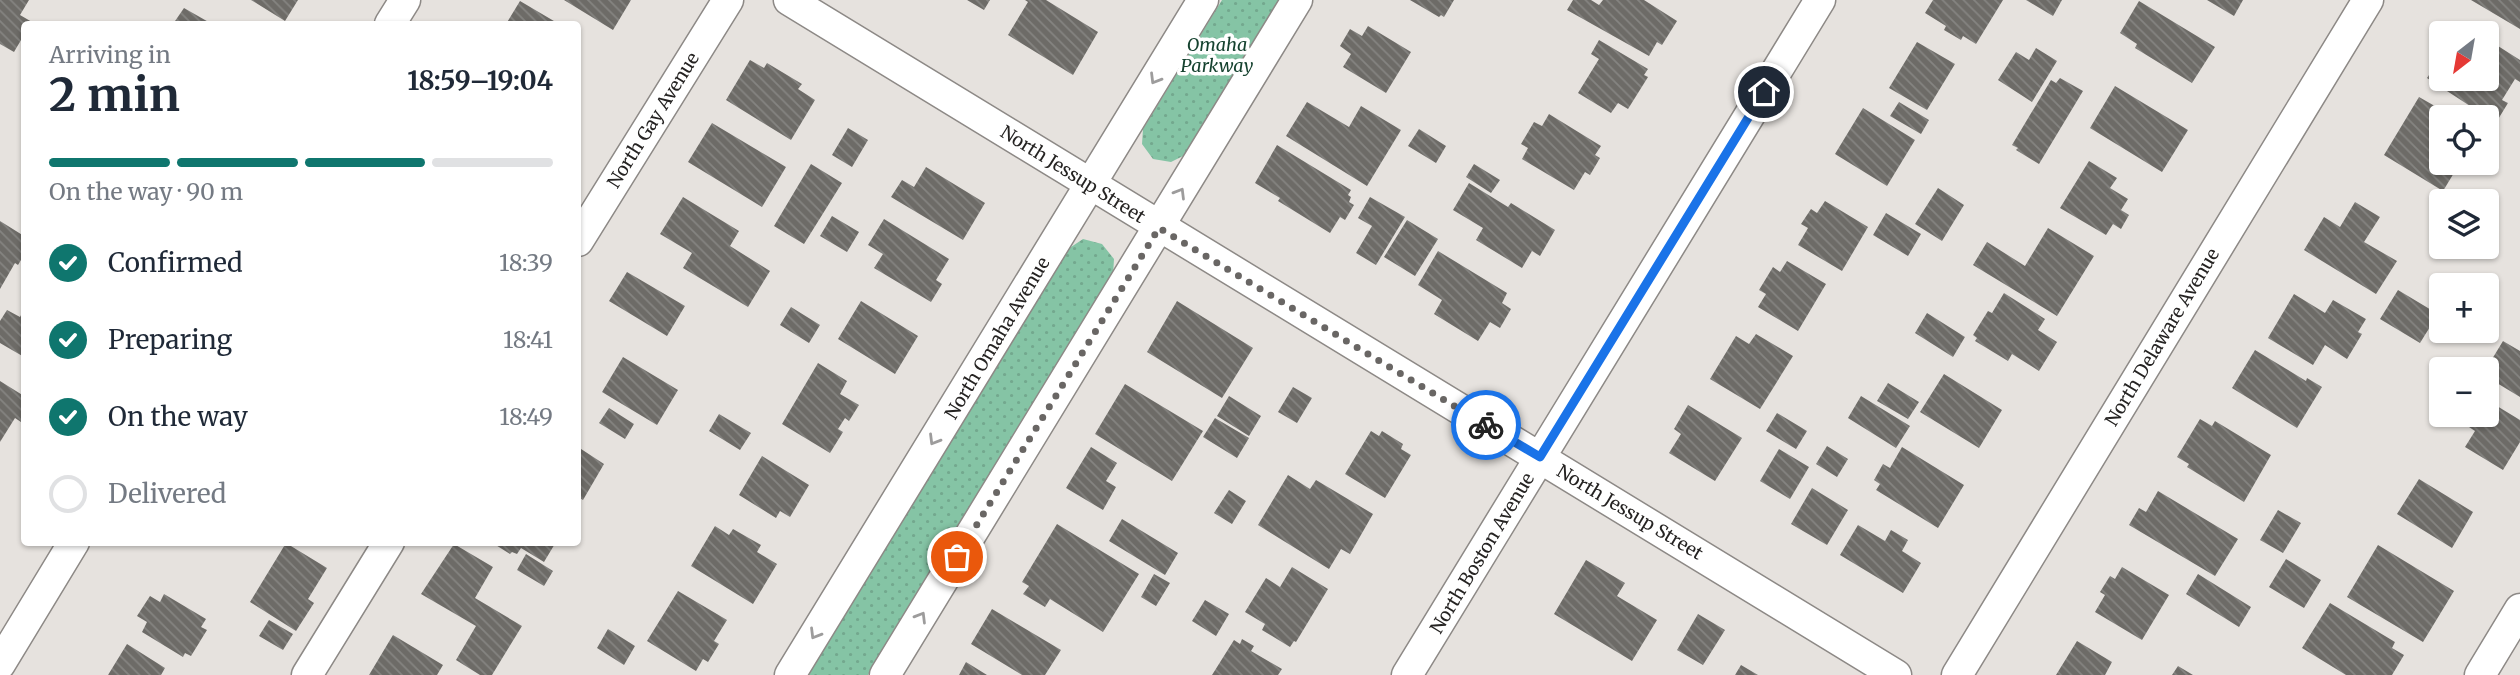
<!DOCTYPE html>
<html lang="en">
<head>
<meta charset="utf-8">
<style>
  :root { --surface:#fff; --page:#f6f6f7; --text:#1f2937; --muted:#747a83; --line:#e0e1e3; --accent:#0f766e }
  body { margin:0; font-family:Merriweather,serif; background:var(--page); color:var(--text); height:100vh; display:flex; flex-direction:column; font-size:26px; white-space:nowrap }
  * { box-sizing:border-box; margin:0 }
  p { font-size:23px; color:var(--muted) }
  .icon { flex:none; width:38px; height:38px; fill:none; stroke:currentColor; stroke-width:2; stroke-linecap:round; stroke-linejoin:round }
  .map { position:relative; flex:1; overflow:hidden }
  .sheet { position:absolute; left:21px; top:21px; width:560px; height:525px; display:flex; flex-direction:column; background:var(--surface); border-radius:7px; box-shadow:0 2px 5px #0004 }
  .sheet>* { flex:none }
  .needle { width:46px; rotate:211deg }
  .tools { position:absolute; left:2429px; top:21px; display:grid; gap:14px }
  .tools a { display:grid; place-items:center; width:70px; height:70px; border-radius:7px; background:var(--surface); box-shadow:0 2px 5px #0004; font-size:35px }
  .pin { position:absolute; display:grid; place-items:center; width:60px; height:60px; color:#fff; margin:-30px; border:4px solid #fff; border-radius:50%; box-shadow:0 2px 7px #0007 }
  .courier { position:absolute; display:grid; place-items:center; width:70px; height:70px; margin:-35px; border:5px solid #1a73e8; border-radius:50%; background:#fff; color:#222; box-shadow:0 2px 9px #0007 }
  .headline em { font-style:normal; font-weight:700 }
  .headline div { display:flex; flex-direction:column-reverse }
  .headline { display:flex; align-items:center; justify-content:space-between; height:119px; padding:0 28px }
  h1 { font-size:46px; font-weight:700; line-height:52px }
  .bar { display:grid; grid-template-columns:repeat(4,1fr); gap:10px 7px; align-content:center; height:84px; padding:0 28px }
  .bar i { height:9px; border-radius:5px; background:var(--line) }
  .bar .active { background:var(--accent) }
  .bar p { grid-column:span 4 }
  ol { padding:0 28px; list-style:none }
  li { display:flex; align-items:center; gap:21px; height:77px }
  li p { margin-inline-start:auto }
  li .icon { padding:7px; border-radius:50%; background:var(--accent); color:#fff; stroke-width:4 }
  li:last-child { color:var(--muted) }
  li i { width:38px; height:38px; border:4px solid var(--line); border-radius:50% }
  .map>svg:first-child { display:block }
  .park { fill:url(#park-dots) }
  .building { fill:url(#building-back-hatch) }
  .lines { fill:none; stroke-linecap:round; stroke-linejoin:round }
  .minor-casing { stroke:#8d8986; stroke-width:33 }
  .minor { stroke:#fff; stroke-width:30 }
  .oneway { stroke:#9d9c9c }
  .done { stroke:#696664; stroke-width:7; stroke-dasharray:0 12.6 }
  .route { stroke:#1a73e8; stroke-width:9 }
  .labels { text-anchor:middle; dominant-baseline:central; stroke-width:7; stroke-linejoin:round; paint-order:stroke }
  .park-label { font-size:18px; font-style:italic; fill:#15422f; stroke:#fff }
  .street-label { font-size:18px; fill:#252322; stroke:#fff }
</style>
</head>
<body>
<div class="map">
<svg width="2520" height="675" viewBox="0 0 2520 675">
  <defs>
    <pattern id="park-dots" width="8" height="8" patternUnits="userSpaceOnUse" patternTransform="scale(1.75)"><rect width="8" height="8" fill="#85c4a5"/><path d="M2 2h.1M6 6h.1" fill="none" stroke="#73a88e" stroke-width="1.8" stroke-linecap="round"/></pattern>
    <pattern id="building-back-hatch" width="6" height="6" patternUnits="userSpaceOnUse" patternTransform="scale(1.75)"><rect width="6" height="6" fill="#6d6b67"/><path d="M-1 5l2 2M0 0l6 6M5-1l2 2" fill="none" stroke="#858481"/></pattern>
  </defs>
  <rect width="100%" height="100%" fill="#e6e2de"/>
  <path class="park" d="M1222 0H1280L1185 155 1171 162 1153 159 1142 144 1143 129Z
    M1083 239 1102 244 1114 259 1113 275 868 675H808L1068 249Z"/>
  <path class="building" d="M0 0H29L20 15 32 22 31 24H24V35L14 52 0 44Z
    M251 0H298L285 21Z
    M564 0H631L613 30Z
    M967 0H990L984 10Z
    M1025 0H1046L1098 32 1073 75 1008 35 1028 2Z
    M1410 0H1454L1444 17 1441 15 1439 17Z
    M1573 0H1591L1599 5 1603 0H1644L1677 21 1662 45 1657 42 1649 56 1567 10Z
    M1933 0H2003L1976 44 1963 36 1961 40 1944 30 1946 26 1925 13Z
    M2026 0H2062L2053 16Z
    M2207 0H2243L2234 16Z
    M2471 0H2520V29Z
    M520 1 559 24H506Z
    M2139 1 2215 47 2192 83 2135 48 2137 44 2120 33Z
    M184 8 212 24H173Z
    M2462 24 2477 33H2456Z
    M1368 26 1411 52 1386 93 1343 67 1351 54 1340 46 1350 29 1362 36Z
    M2487 39 2520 60V82L2515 79 2502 100 2508 103 2497 121 2491 117 2490 119 2427 78 2441 57V79H2487Z
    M1599 40 1648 69 1644 75 1648 77 1628 109 1618 103 1611 113 1578 93 1599 59 1591 54Z
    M1917 42 1955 64 1927 110 1889 88Z
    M2036 48 2057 61 2032 102 1998 80 2016 52 2029 60Z
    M750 60 764 68 767 63 802 84 798 89 815 100 791 140 726 100Z
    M2060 78 2083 91 2039 164 2016 150 2018 148 2012 145 2051 80 2056 83Z
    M2115 86 2188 130 2162 172 2090 128Z
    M2419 97 2454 117H2441V163H2460L2443 191 2384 155Z
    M1307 102 1349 127 1361 106 1401 130 1367 186 1286 136Z
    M1899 102 1929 120 1921 134 1890 116Z
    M1863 108 1915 140 1887 186 1835 154Z
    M1549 114 1601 146 1595 155 1600 158 1590 175 1585 172 1574 190 1522 159 1528 148 1521 144 1534 122 1542 126Z
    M712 123 786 167 762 207 688 162Z
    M848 128 868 140 852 167 832 155Z
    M1419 129 1446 146 1436 163 1408 146Z
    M1277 145 1351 190 1348 195 1351 197 1349 202 1354 205 1345 220 1340 217 1330 233 1278 201 1280 198 1255 183Z
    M2089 161 2117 178 2110 188 2128 199 2121 210 2129 215 2121 229 2113 224 2106 235 2060 208Z
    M811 164 842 183 804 244 774 226Z
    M1474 164 1500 180 1491 193 1466 177Z
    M926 167 985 203 963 240 891 197 902 180 914 187Z
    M1469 183 1508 207 1511 203 1555 230 1540 256 1532 251 1522 268 1476 240 1483 228 1453 210Z
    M1938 188 1964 205 1942 241 1915 224Z
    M683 197 739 231 730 246 770 271 748 307 683 268 692 253 660 234Z
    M1370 197 1405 217 1376 265 1356 253 1372 226 1358 218Z
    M1825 201 1868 227 1842 271 1798 245 1808 228 1801 224 1811 209 1817 213Z
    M2355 202 2380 217 2364 242 2397 261 2376 294 2304 250 2324 217 2340 227Z
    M1886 213 1921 234 1908 256 1873 235Z
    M832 216 859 232 847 252 820 236Z
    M884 219 949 259 936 280 942 284 931 302 874 268 883 254 868 245Z
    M1407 220 1438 239 1415 276 1384 257Z
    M0 221 24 236V255L18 265 15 263 0 289Z
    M2048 228 2094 256 2057 316 1973 265 1987 242 2025 266Z
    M1438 251 1507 293 1502 303 1511 309 1500 328 1490 322 1478 341 1434 314 1442 300 1418 285Z
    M1787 261 1826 284 1798 331 1758 307 1766 294 1759 290 1773 267 1780 272Z
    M627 272 685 306 667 336 609 301Z
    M2398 290 2438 314 2420 343 2380 319Z
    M2004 293 2045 319 2038 330 2057 342 2039 371 2012 354 2008 361 1975 341 1977 338 1973 335 1988 311 1992 313Z
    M2294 294 2325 313 2333 300 2366 319 2358 332 2362 334 2347 359 2325 345 2313 365 2268 338Z
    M861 301 918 336 895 374 838 339Z
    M1177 301 1253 348 1222 398 1147 352Z
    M791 307 820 325 809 343 780 325Z
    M24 309V357L0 343V321L7 310 20 317Z
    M1927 313 1965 337 1953 357 1915 333Z
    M1756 334 1793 356 1760 409 1710 379 1736 336 1749 344Z
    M2503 341 2520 351V397L2487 377 2486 369Z
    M2255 350 2306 381 2307 378 2322 387 2297 428 2232 388Z
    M623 357 678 390 657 425 602 392Z
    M818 363 847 381 840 394 859 405 849 421 845 418 838 429 843 432 830 453 782 424Z
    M1944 374 2002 410 1979 448 1920 412Z
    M0 381 24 396V424L15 418 0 442Z
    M1888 383 1919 402 1908 419 1877 401Z
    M1125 384 1203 431 1172 481 1095 434Z
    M1293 387 1312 398 1297 423 1278 412Z
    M1229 396 1261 416 1249 436 1217 416Z
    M1861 396 1910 426 1896 448 1848 418Z
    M2492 403 2520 420V442L2503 470 2465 447 2475 431 2463 423 2469 415H2487Z
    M1688 405 1742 438 1715 481 1669 453 1681 434 1674 429Z
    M609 408 634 424 625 439 599 423Z
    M1777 413 1807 431 1796 449 1766 431Z
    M719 414 751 433 740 450 709 431Z
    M1215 418 1249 438 1237 458 1203 437Z
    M2200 419 2212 426 2215 421 2271 455 2244 502 2187 467 2189 464 2177 457Z
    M1371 431 1379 436 1382 431 1403 444 1401 449 1411 455 1385 498 1345 474Z
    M1827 446 1848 459 1837 477 1816 464Z
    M578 447 604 464 583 500 578 497Z
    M1091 447 1117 463 1106 481 1116 487 1103 510 1066 488Z
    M1902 447 1964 485 1938 528 1876 490 1880 484 1874 480 1883 464 1890 468Z
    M1779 449 1809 467 1790 499 1760 481Z
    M762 456 809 485 790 517 780 511 776 518 739 495Z
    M1288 475 1310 489 1316 480 1373 514 1350 554 1341 549 1329 569 1258 525Z
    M2419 479 2473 512 2452 548 2397 514Z
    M1812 488 1848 510 1827 545 1791 524Z
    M1229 490 1246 501 1232 524 1214 513Z
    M2158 491 2238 539 2215 576 2129 525 2139 508 2146 512Z
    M2278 510 2301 523 2283 553 2260 540Z
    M1122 519 1178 553 1165 575 1109 541Z
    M1057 524 1139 574 1103 632 1050 599 1045 607 1023 594 1029 586 1022 582Z
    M1858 525 1885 541 1891 530 1908 540 1902 551 1921 563 1903 593 1840 555Z
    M715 526 729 535 733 529 761 545 757 552 777 564 753 604 691 566Z
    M491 542H556L544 562 521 548 517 554 512 552 510 554Z
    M286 543 327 568 308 599 314 603 296 631 250 602Z
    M454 544 493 567 475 598 522 626 492 675H480L456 660 476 626 421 594Z
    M2378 545 2454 591 2423 642 2347 597Z
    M526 554 553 571 544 586 517 570Z
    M2286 559 2321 580 2304 608 2269 587Z
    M1586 560 1625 583 1617 596 1657 620 1632 661 1554 614Z
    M1292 567 1328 589 1296 642 1294 641 1290 647 1262 630 1265 624 1245 612 1266 578 1280 587Z
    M2122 567 2169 595 2142 640 2095 612 2105 595 2100 592 2110 576 2115 579Z
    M1154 574 1170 583 1156 606 1141 597Z
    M2198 574 2251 607 2239 627 2186 594Z
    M678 591 727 620 714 641 719 644 708 662 703 659 696 671 647 641Z
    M164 594 206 619 201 627 207 630 191 656 185 653 183 657 142 632 147 622 137 616 150 596 160 602Z
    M1205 600 1229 614 1216 636 1192 621Z
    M2330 603 2395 642 2392 648 2404 655 2392 675H2346L2302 648Z
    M992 609 1061 650 1045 675H1022L971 644Z
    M1698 614 1725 630 1703 665 1677 650Z
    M269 620 293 634 283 650 259 636Z
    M608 629 635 646 624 665 597 648Z
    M393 635 443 665 437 675H369Z
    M1242 639 1254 646 1251 651 1282 669 1278 675H1212L1234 640 1240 644Z
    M2077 641 2112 662 2105 675H2056Z
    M127 644 165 668 161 675H108Z
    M966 662 987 675H959Z
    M1741 665 1758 675H1735Z
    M2178 666 2193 675H2172Z"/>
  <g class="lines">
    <g class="minor-casing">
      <path id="minor" d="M789 0 1896 675
        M390 24 405 0
        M578 241 728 0
        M0 664 74 542
        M307 675 389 542
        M790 675 1203 0
        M885 675 1297 0
        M1407 675 1820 0
        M1957 675 2368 0
        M2480 675 2520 609"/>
    </g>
    <use href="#minor" class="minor"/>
  </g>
  <defs><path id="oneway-chevron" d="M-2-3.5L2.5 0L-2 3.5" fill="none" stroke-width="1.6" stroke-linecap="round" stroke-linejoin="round" transform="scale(1.75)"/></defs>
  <g class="oneway">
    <use href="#oneway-chevron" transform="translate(1155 79) rotate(121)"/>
    <use href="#oneway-chevron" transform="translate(1180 193) rotate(-59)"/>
    <use href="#oneway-chevron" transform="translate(934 440) rotate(121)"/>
    <use href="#oneway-chevron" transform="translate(921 617) rotate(-59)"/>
    <use href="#oneway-chevron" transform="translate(815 634) rotate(121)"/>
  </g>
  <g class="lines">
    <path class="done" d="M957 557 1159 228 1486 425"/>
    <path class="route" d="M1486 425 1540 457 1764 92"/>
  </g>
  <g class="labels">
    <g class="park-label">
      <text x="1217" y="44">Omaha<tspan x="1217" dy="21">Parkway</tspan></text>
    </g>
    <g class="street-label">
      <text transform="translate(653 120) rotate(-58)">North Gay Avenue</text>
      <text transform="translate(1073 174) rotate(32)">North Jessup Street</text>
      <text transform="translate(2162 337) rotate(-59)">North Delaware Avenue</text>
      <text transform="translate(997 338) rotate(-59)">North Omaha Avenue</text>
      <text transform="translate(1630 512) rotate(31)">North Jessup Street</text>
      <text transform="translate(1482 553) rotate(-59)">North Boston Avenue</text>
    </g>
  </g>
</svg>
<div class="tools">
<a><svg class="needle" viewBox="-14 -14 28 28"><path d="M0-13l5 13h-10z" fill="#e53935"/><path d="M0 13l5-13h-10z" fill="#747a83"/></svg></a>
<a><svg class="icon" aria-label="locate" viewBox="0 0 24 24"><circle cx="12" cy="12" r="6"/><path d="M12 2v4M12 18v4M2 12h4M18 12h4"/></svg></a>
<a><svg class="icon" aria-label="layers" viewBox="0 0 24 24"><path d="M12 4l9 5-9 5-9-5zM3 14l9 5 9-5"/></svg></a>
<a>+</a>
<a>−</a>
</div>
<div class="pin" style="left:957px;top:557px;background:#ea580c"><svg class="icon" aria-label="bag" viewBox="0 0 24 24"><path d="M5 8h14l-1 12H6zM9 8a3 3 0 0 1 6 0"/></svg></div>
<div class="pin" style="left:1764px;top:92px;background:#1f2937"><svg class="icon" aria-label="home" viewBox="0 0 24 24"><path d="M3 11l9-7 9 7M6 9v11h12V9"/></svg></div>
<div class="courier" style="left:1486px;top:425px"><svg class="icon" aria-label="bike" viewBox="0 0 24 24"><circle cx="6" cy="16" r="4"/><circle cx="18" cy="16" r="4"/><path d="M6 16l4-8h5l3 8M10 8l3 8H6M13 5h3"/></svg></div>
<section class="sheet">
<div class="headline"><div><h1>2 min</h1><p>Arriving in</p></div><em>18:59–19:04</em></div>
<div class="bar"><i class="active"></i><i class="active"></i><i class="active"></i><i></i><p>On the way · 90 m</p></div>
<ol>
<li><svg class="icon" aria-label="check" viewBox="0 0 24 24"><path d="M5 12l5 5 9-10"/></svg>Confirmed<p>18:39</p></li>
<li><svg class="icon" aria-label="check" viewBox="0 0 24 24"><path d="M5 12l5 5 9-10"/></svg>Preparing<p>18:41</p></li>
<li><svg class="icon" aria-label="check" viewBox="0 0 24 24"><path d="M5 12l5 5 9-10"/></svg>On the way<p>18:49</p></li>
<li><i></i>Delivered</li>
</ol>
</section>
</div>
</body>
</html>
